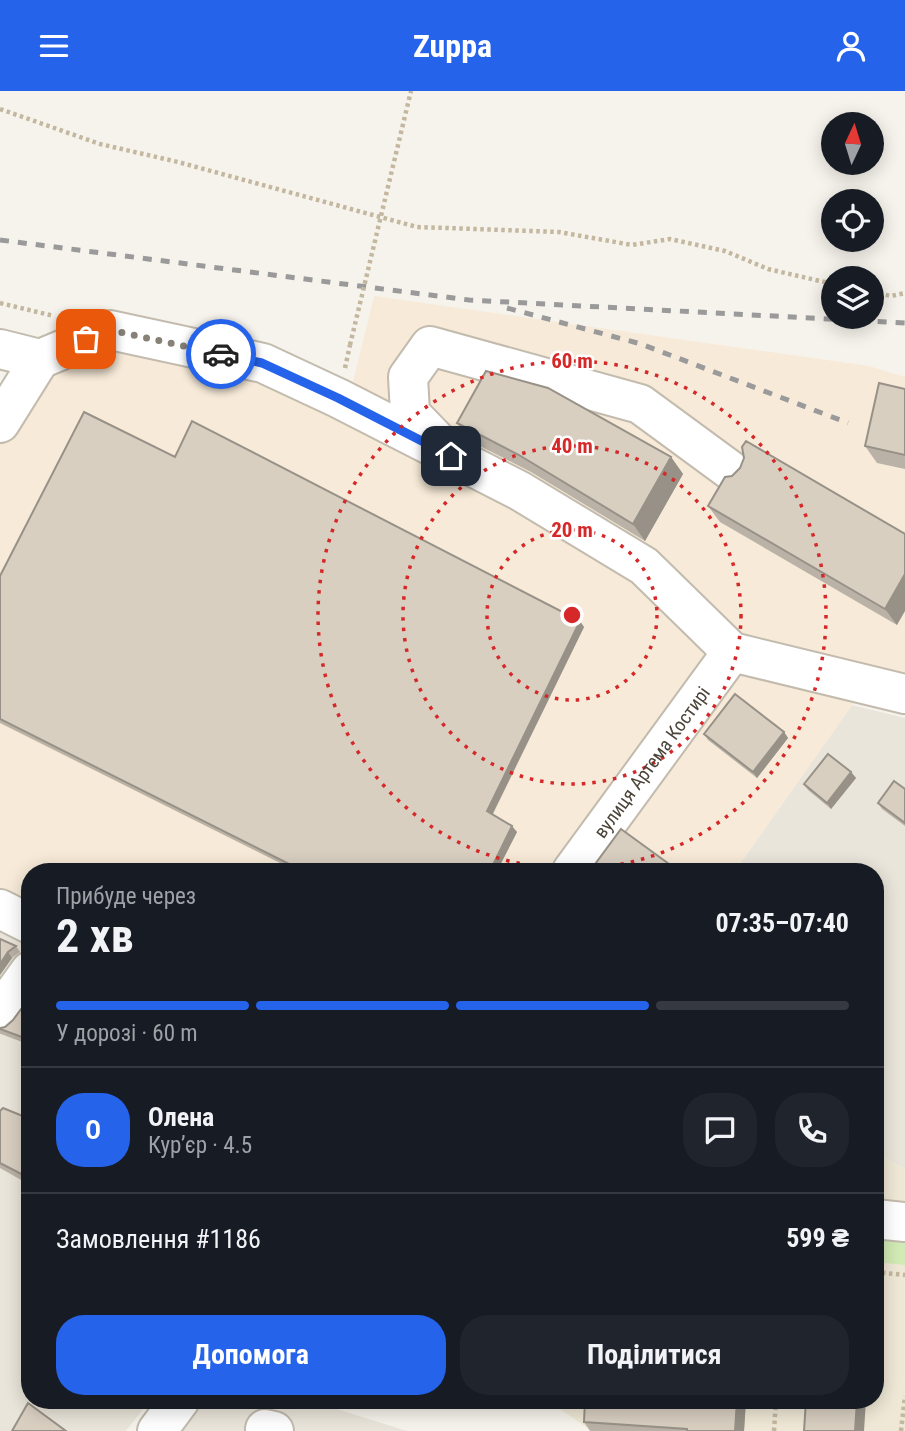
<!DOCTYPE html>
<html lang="uk">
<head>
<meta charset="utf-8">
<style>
  :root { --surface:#171b24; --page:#20242c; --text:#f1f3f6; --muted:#9ea1a6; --line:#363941; --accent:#2563eb }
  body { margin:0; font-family:"Roboto Condensed",sans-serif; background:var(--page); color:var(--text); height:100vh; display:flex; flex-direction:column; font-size:26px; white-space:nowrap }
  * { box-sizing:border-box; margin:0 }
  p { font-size:23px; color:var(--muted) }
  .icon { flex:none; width:38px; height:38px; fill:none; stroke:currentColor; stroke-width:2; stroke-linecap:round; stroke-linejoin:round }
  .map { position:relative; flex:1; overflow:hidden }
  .panel { position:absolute; left:21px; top:772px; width:863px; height:546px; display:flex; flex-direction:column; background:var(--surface); border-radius:28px; box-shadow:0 4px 18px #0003 }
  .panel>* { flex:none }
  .needle { width:46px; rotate:4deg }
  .tools { position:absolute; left:821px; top:21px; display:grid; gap:14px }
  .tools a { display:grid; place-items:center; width:63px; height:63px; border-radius:50%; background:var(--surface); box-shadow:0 4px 18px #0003; font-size:35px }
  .pin { position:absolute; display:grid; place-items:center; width:60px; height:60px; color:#fff; margin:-30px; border-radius:14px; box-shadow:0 4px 10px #0006 }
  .courier { position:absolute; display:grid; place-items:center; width:70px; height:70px; margin:-35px; border:5px solid #2563eb; border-radius:50%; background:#fff; color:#222; box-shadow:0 2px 9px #0007 }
  .headline em { font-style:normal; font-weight:700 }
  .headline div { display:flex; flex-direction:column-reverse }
  .headline { display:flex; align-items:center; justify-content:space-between; height:119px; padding:0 35px }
  h1 { font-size:46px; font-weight:700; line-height:52px }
  .bar { display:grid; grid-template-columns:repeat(4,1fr); gap:10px 7px; align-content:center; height:84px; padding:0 35px }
  .bar i { height:9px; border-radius:5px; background:var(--line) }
  .bar .current { background:var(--accent) }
  .bar p { grid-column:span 4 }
  .line { display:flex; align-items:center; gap:18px; padding:0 35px; border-top:2px solid var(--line) }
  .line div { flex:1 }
  .round { display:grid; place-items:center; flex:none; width:74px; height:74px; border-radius:28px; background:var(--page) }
  .cta { display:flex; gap:14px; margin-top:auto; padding:14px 35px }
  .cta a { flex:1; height:80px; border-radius:28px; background:var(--accent); color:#fff; font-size:28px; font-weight:700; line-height:80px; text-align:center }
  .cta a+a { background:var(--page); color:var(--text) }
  header { display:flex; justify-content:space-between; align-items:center; height:91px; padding:0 35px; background:var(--accent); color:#fff; font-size:32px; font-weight:700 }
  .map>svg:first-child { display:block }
  .residential { fill:#eae5da }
  .commercial { fill:#f7ead8 }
  .education { fill:#efe8d6 }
  .green { fill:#d2eab5 }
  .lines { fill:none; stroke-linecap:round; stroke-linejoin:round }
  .minor-casing { stroke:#c2bbae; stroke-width:42 }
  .path { stroke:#c4b79f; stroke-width:4.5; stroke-dasharray:3.5 3.5; stroke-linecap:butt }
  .minor { stroke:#fff; stroke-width:38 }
  .rail { stroke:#9a9a9a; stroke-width:5; stroke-dasharray:9 9; stroke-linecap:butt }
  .path-bridge { stroke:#c4b79f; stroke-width:4.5; stroke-dasharray:3.5 3.5; stroke-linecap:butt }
  .wall { fill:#bab2a6 }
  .shaded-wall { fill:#979187 }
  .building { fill:#d8cfc1; stroke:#979187; stroke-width:2 }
  .done { stroke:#878178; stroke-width:7; stroke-dasharray:0 12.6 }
  .route { stroke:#2563eb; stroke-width:9 }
  .ring { fill:none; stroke:#d62828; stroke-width:3.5; stroke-dasharray:3.5 7 }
  .labels { text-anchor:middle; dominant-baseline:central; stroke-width:5; stroke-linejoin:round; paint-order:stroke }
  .street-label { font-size:19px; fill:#4b4439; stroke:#fff }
  .centre { fill:#d62828; stroke:#fff; stroke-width:3.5 }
  .ring-label { font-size:21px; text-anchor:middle; font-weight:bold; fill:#d62828; stroke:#fff; stroke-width:5; stroke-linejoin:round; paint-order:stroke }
</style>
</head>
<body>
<header><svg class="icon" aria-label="menu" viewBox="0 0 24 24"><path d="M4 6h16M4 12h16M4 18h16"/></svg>Zuppa<svg class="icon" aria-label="person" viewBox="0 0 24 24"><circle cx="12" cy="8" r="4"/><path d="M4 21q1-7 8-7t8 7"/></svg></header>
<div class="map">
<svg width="905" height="1340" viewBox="0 0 905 1340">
  <rect width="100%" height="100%" fill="#f6f3ec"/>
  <path class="residential" d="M852 614 905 627V1078L875 1061V780H735Z
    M0 833 30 848V1309H150L126 1340H0Z
    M205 1309H308L407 1340H181Z"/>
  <path class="commercial" d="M374 205 869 275 905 286V594L872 586 735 780H30V827L0 812V299L98 228 350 303Z"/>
  <path class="education" d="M875 1061 905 1078V1340H592L547 1309H875Z"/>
  <path class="green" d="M875 1139 905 1141V1174L875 1171Z"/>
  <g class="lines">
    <g class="minor-casing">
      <g id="minor">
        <path d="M0 258 40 268"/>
        <path d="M40 268 110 239 263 272 338 307 520 400 644 475 732 561"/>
        <path d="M0 332 40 268"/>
        <path d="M440 353 410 322 408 286 430 255 640 313 734 382"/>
        <path d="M732 561 905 603"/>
        <path id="s1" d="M572 780 732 561"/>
        <path d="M0 818 30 833"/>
        <path d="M0 922 30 880"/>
        <path d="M875 1128 905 1131"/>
        <path d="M265 1338 274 1340"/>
        <path d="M157 1340 180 1309"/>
      </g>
    </g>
    <path class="path" d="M0 18 100 53 178 71 417 136 559 141 632 154 670 148 725 160 768 178 833 193
      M872 201 891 205 905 202
      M0 212 54 225
      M345 277 350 254
      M875 1181 905 1184
      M774 1340 776 1310
      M901 1340 905 1305"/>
    <use href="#minor" class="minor"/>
    <path class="rail" d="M0 149 469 209 905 232
      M507 217 641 253 848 332"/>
    <path class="path-bridge" d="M350 254 411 0"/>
  </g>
  <path class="wall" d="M905 298V378L877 372 865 355Z
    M457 332 671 366 683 383 645 450 531 381 468 349Z
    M175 366 584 536 493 723 517 741 497 780H296L0 632V485Z
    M708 415 905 443 897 534 720 431Z
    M784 641 788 647 757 687 708 649 704 643Z
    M851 681 856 687 831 718 808 699 804 693Z
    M905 698V735L882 718 878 712Z
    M0 848 16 855 20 861 12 867 0 884Z
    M30 906V954L1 943 0 942V937L5 936 13 929Z
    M0 1020 30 1028V1094L0 1077Z
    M585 1309H746L744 1340H590L584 1331Z"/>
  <path class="shaded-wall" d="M671 366 683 383 645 450 633 433Z
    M905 483V520L897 534 885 518Z
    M580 530 584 536 491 726 487 720Z
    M784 641 788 647 757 687 753 681Z
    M851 681 856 687 831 718 827 712Z
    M512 735 517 741 497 780H490Z
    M669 773 673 779 672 780H664Z
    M8 861 12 867 0 884V873Z
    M27 1081 30 1085V1092L25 1085Z
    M875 1186 877 1189 875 1219Z
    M875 1251 879 1256 875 1308Z
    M737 1309H746L744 1340H735Z
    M857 1309H866L864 1340H855Z"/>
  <path class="building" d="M486 280 548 297 671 366 633 433 519 364 457 332Z
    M879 292 905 298V364L865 355Z
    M84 321 175 366 192 330 580 530 487 720 512 735 490 780H303L0 628V485Z
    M746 350 905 443V483L885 518 708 415 725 386 732 385 740 377 744 367 742 356Z
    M735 603 784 641 753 681 704 643Z
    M828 663 851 681 827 712 804 693Z
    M894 690 905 698V732L878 712Z
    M621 738 669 773 664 780H590Z
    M0 848 16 855 8 861 0 873Z
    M30 906V949L0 938V937L5 936 13 929Z
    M3 1017 30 1028V1083L27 1081 25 1085 0 1072V1020Z
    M585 1309H737L735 1340H687V1338L584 1331Z
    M806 1309H857L855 1340H804Z
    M28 1312 66 1340H12Z"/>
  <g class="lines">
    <path class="done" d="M86 248 110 239 221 263"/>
    <path class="route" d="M221 263 262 272 338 307 451 365"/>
  </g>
  <g class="ring">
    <circle cx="572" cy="524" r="85"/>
    <circle cx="572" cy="524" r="169"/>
    <circle cx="572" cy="524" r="254"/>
  </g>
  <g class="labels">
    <g class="street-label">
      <text stroke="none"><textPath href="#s1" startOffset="135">вулиця Артема Костирі</textPath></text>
    </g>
  </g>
  <circle cx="572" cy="524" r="10" class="centre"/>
  <g class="ring-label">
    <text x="572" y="277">60 m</text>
    <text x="572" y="362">40 m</text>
    <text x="572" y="446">20 m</text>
  </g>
</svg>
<div class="tools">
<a><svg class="needle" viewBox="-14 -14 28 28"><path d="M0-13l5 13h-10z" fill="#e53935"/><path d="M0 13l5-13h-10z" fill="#9ea1a6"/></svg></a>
<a><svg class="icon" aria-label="locate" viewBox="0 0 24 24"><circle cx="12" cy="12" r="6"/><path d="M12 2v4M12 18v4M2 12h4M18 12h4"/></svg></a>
<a><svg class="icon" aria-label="layers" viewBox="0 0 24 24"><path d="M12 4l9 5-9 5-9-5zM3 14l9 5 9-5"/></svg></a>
</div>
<div class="pin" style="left:86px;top:248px;background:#ea580c"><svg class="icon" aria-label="bag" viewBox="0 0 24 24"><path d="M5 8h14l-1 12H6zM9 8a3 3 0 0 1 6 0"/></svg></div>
<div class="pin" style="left:451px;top:365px;background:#1f2937"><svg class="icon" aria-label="home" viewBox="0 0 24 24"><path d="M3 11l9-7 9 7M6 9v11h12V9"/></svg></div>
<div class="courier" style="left:221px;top:263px"><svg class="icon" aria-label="car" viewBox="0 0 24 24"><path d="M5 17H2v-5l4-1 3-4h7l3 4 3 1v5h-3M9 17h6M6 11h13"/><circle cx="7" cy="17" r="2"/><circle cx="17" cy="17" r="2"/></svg></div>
<section class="panel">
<div class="headline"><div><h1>2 хв</h1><p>Прибуде через</p></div><em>07:35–07:40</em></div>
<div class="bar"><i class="current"></i><i class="current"></i><i class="current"></i><i></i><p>У дорозі · 60 m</p></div>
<div class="line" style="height:126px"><b class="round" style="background:var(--accent);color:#fff">О</b><div><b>Олена</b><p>Кур’єр · 4.5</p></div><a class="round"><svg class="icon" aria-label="chat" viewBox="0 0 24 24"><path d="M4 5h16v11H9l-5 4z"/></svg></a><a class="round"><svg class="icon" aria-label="phone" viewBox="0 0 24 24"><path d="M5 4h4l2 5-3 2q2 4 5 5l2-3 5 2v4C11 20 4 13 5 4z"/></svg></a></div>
<div class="line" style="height:91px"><div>Замовлення #1186</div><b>599 ₴</b></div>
<div class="cta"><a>Допомога</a><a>Поділитися</a></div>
</section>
</div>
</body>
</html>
